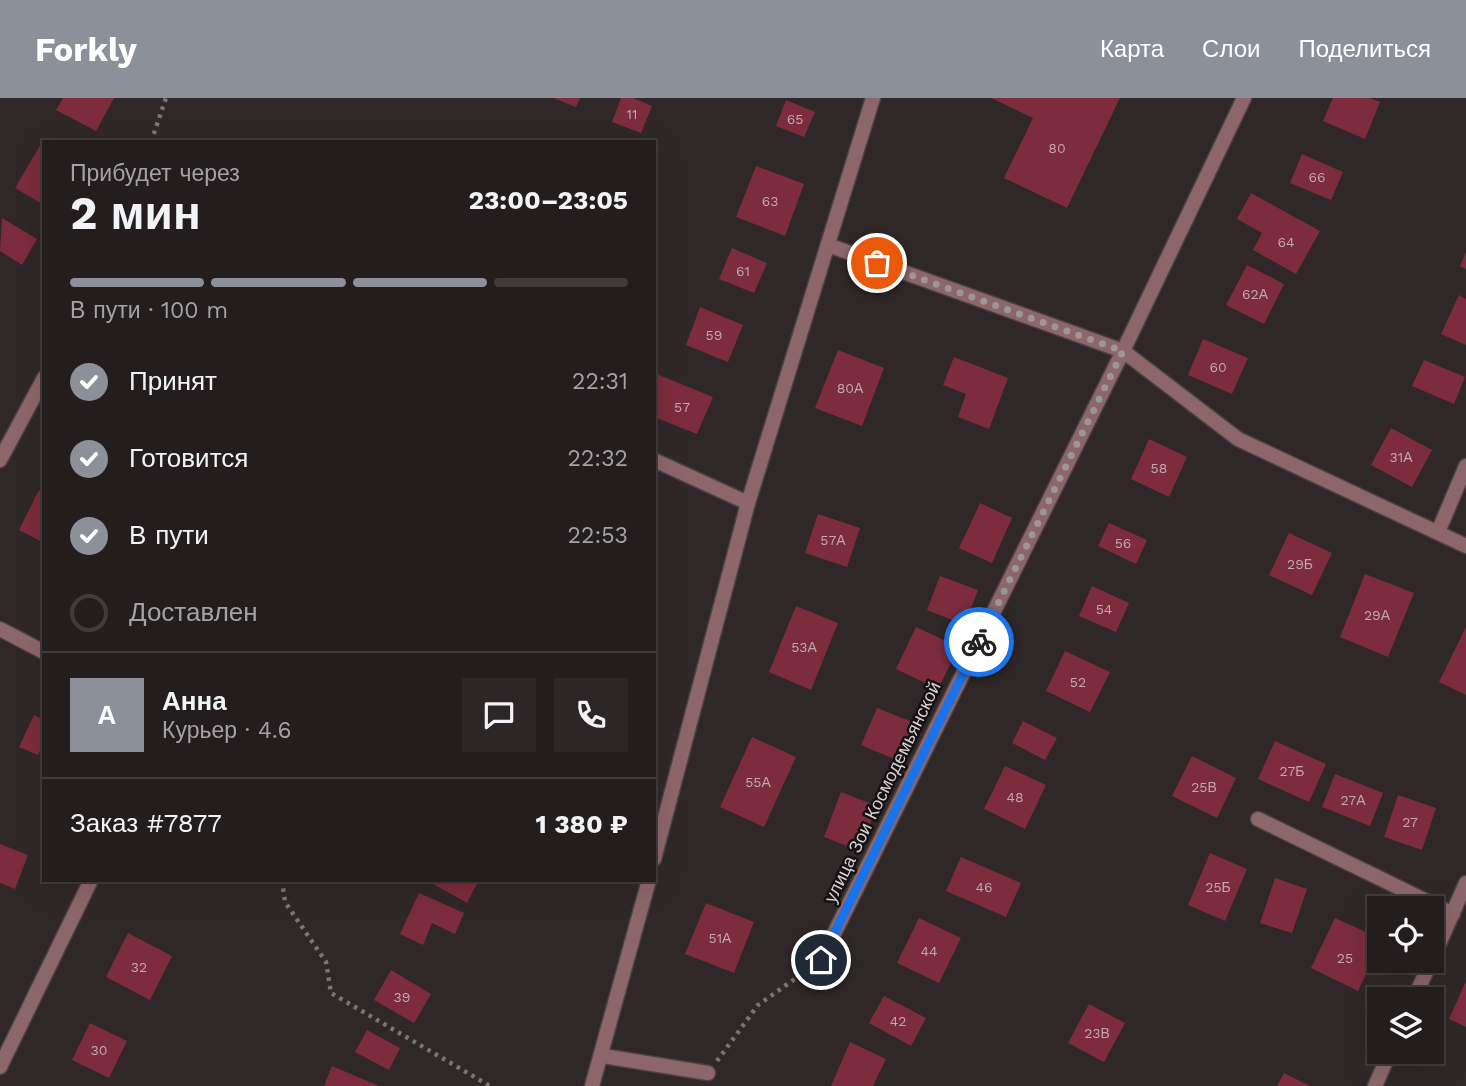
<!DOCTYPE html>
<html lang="ru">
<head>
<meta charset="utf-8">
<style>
  :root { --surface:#241d1e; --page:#2c2627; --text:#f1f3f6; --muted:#a3a2a4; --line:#413b3c; --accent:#8c9099 }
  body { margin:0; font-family:"Work Sans",sans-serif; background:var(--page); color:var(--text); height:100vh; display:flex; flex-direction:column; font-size:26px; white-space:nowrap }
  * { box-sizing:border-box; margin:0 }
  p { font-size:23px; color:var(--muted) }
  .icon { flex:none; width:38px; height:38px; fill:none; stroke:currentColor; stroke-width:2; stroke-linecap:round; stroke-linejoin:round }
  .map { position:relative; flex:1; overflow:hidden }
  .side { position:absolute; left:42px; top:42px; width:614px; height:742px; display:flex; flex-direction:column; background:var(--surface); border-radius:0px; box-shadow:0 7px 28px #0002,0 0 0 2px var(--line) }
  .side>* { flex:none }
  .controls { position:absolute; left:1367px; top:798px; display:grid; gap:14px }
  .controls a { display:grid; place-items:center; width:77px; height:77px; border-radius:0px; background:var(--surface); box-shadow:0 7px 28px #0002,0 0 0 2px var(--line); font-size:35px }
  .pin { position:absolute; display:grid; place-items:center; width:60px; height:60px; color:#fff; margin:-30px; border:4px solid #fff; border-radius:50%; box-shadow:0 2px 7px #0007 }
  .courier { position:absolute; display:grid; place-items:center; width:70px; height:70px; margin:-35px; border:5px solid #1a73e8; border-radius:50%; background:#fff; color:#222; box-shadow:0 2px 9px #0007 }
  .headline em { font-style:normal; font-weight:700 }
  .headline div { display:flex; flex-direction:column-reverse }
  .headline { display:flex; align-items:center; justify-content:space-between; height:119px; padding:0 28px }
  h1 { font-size:46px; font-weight:700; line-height:52px }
  .bar { display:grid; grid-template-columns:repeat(4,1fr); gap:10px 7px; align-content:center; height:84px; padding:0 28px }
  .bar i { height:9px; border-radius:5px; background:var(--line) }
  .bar .selected { background:var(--accent) }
  .bar p { grid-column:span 4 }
  .line { display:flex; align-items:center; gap:18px; padding:0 28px; border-top:2px solid var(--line) }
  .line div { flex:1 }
  .round { display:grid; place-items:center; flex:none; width:74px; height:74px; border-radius:0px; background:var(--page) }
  ol { padding:0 28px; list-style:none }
  li { display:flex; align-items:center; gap:21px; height:77px }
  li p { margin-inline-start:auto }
  li .icon { padding:7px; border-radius:50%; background:var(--accent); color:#fff; stroke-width:4 }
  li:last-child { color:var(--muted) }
  li i { width:38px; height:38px; border:4px solid var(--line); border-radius:50% }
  header { display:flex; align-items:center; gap:42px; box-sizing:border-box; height:98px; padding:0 35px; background:var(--accent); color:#fff }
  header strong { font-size:33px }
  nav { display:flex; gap:38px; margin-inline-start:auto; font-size:24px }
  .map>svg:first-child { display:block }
  .building { fill:#7c2c3d }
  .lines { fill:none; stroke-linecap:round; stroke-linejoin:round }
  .service-casing { stroke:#4b4243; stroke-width:17 }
  .minor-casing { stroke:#4b4243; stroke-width:17 }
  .tertiary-casing { stroke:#4b4243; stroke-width:17 }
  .path { stroke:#7b7374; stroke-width:4.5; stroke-dasharray:3.5 5; stroke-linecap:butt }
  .service { stroke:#8d666b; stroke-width:14 }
  .minor { stroke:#8d666b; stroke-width:14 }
  .tertiary { stroke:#8d666b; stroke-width:14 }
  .done { stroke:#9d9696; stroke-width:7; stroke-dasharray:0 12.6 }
  .route { stroke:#1a73e8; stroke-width:9 }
  .labels { text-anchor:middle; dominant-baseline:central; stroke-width:5; stroke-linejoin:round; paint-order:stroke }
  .number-label { font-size:14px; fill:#c0a8ad }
  .street-label { font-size:18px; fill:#d7d1d2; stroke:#151112 }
</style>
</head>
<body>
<header>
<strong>Forkly</strong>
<nav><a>Карта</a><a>Слои</a><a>Поделиться</a></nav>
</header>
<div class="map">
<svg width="1466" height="988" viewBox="0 0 1466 988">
  <rect width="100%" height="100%" fill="#302728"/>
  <path class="building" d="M63 0H114L96 33 56 12Z
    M553 0H580L576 9Z
    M621 0H633L652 8 641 35 612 24Z
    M991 0H1120L1067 110 1004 80 1033 20Z
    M1333 0H1370L1380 4 1365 41 1323 23Z
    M786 2 815 14 804 39 776 28Z
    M41 46 44 47V107L15 90Z
    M1302 56 1343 74 1331 102 1290 85Z
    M756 68 804 86 785 138 736 119Z
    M1251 95 1320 133 1296 176 1253 152 1262 135 1237 121Z
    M2 120 37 141 22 167 0 153Z
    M732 150 767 165 754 195 719 181Z
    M1466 154V171L1460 168Z
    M1247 167 1284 186 1264 226 1226 207Z
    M1459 197 1466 201V247L1441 236Z
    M700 209 743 227 728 264 686 247Z
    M1203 241 1248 260 1232 296 1188 277Z
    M838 252 884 270 862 328 815 310Z
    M954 259 1008 280 989 331 958 319 966 296 943 287Z
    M1424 262 1465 279 1454 306 1412 288Z
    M654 275 713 299 697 336 654 319Z
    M1391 330 1432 352 1412 389 1371 367Z
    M1149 341 1187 359 1169 399 1131 381Z
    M39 392 44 395V445L19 432Z
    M980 405 1012 420 992 465 959 450Z
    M818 416 860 430 847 469 805 455Z
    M1109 425 1147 442 1136 466 1098 448Z
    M1289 435 1332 455 1312 497 1269 477Z
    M1365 476 1414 495 1388 559 1340 539Z
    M940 478 978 492 965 527 927 512Z
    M1092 488 1129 505 1116 534 1079 518Z
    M796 508 838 525 811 592 769 574Z
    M916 529 959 549 938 591 896 571Z
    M1466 529V597L1439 584Z
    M1065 553 1110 574 1090 614 1046 593Z
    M877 610 915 625 899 663 861 647Z
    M34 617 44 622V644L38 657 19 649Z
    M1023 623 1057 640 1045 662 1012 645Z
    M752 639 796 659 764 729 720 709Z
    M1275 643 1326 666 1309 704 1258 681Z
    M1192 658 1236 680 1217 720 1172 698Z
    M1005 668 1046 687 1025 731 984 711Z
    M1335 676 1383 695 1370 728 1322 709Z
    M841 694 877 708 860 753 824 739Z
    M1398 697 1436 710 1422 752 1384 739Z
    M0 746 28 757 15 791 0 785Z
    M1210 755 1247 771 1225 823 1188 807Z
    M961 759 1021 785 1006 819 946 793Z
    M1275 780 1307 791 1292 835 1260 825Z
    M426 782H479L467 805Z
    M419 795 464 815 455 836 432 825 423 847 400 836Z
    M706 805 754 824 734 875 685 856Z
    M919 820 961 840 939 885 897 865Z
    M1335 820 1379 840V849L1358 893 1311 870Z
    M128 835 172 858 150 902 106 879Z
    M391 872 431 896 414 925 374 902Z
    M1466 883V929L1449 921Z
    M884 898 926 920 911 948 869 925Z
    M1089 906 1125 925 1104 964 1068 945Z
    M90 925 127 943 109 980 72 962Z
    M367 932 400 950 389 972 355 954Z
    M850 944 886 961 873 988H831Z
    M332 968 379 988H324Z
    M1284 975 1310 988H1277Z"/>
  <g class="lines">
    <g class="service-casing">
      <path id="service" d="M1438 434 1466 368
        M1258 721 1453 816
        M603 958 708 975"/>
    </g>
    <g class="minor-casing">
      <path id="minor" d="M828 147 1123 253 1238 341 1466 448
        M0 362 44 280
        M654 362 748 405
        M0 531 44 554
        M821 862 1123 253 1244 0
        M1432 862 1466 785
        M1414 901 1431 863
        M0 969 91 782
        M1375 988 1390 954"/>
    </g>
    <g class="tertiary-casing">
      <path id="tertiary" d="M654 761 748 405 873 0
        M592 988 649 782"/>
    </g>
    <path class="path" d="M151 44 166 0
      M282 782 285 804 326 864 331 895 490 988
      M717 963 758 907 809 871"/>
    <use href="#service" class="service"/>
    <use href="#minor" class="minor"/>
    <use href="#tertiary" class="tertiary"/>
  </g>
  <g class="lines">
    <path class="done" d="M877 165 1123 253 979 544"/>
    <path class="route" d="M821 862 979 544"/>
  </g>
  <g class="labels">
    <g class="number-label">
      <text x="632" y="16">11</text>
      <text x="795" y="21">65</text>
      <text x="1057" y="50">80</text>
      <text x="1317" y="79">66</text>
      <text x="770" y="103">63</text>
      <text x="1286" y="144">64</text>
      <text x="743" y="173">61</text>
      <text x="1255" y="196">62А</text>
      <text x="714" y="237">59</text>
      <text x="1218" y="269">60</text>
      <text x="850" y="290">80А</text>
      <text x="682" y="309">57</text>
      <text x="1401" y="359">31А</text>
      <text x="1159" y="370">58</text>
      <text x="833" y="442">57А</text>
      <text x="1123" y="445">56</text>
      <text x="1300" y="466">29Б</text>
      <text x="1104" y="511">54</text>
      <text x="1377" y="517">29А</text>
      <text x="804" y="549">53А</text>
      <text x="1078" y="584">52</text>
      <text x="1292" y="673">27Б</text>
      <text x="758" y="684">55А</text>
      <text x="1204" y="689">25В</text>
      <text x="1015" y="699">48</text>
      <text x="1353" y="702">27А</text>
      <text x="1410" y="724">27</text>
      <text x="984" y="789">46</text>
      <text x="1218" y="789">25Б</text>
      <text x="720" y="840">51А</text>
      <text x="929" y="853">44</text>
      <text x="1345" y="860">25</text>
      <text x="139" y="869">32</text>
      <text x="402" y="899">39</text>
      <text x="898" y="923">42</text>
      <text x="1097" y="935">23В</text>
      <text x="99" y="952">30</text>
    </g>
    <g class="street-label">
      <text transform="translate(882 694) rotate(-64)">улица Зои Космодемьянской</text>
    </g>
  </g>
</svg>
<div class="controls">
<a><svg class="icon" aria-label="locate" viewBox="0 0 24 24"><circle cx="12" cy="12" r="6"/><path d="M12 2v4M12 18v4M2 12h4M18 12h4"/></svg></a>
<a><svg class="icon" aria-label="layers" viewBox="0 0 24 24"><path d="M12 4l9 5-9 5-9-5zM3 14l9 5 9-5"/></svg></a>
</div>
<div class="pin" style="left:877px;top:165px;background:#ea580c"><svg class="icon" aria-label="bag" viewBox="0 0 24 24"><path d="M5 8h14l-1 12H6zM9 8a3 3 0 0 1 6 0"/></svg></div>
<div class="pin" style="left:821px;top:862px;background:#1f2937"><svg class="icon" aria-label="home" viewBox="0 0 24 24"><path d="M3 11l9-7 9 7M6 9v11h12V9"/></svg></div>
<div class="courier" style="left:979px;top:544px"><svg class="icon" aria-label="bike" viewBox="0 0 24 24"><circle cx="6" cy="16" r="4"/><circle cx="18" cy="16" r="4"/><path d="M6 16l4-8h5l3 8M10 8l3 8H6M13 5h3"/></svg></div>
<section class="side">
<div class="headline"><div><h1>2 мин</h1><p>Прибудет через</p></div><em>23:00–23:05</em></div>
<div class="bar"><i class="selected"></i><i class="selected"></i><i class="selected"></i><i></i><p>В пути · 100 m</p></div>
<ol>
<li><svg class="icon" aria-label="check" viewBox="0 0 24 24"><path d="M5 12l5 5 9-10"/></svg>Принят<p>22:31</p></li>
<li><svg class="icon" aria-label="check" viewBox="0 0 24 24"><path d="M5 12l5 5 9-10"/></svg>Готовится<p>22:32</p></li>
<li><svg class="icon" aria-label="check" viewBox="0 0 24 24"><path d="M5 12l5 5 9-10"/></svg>В пути<p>22:53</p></li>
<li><i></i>Доставлен</li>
</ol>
<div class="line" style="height:126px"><b class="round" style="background:var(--accent);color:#fff">А</b><div><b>Анна</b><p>Курьер · 4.6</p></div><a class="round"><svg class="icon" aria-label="chat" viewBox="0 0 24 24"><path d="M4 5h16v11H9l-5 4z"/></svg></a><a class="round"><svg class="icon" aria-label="phone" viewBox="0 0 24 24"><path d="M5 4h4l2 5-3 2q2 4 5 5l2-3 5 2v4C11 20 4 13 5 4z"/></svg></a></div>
<div class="line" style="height:91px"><div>Заказ #7877</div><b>1 380 ₽</b></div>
</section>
</div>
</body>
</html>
